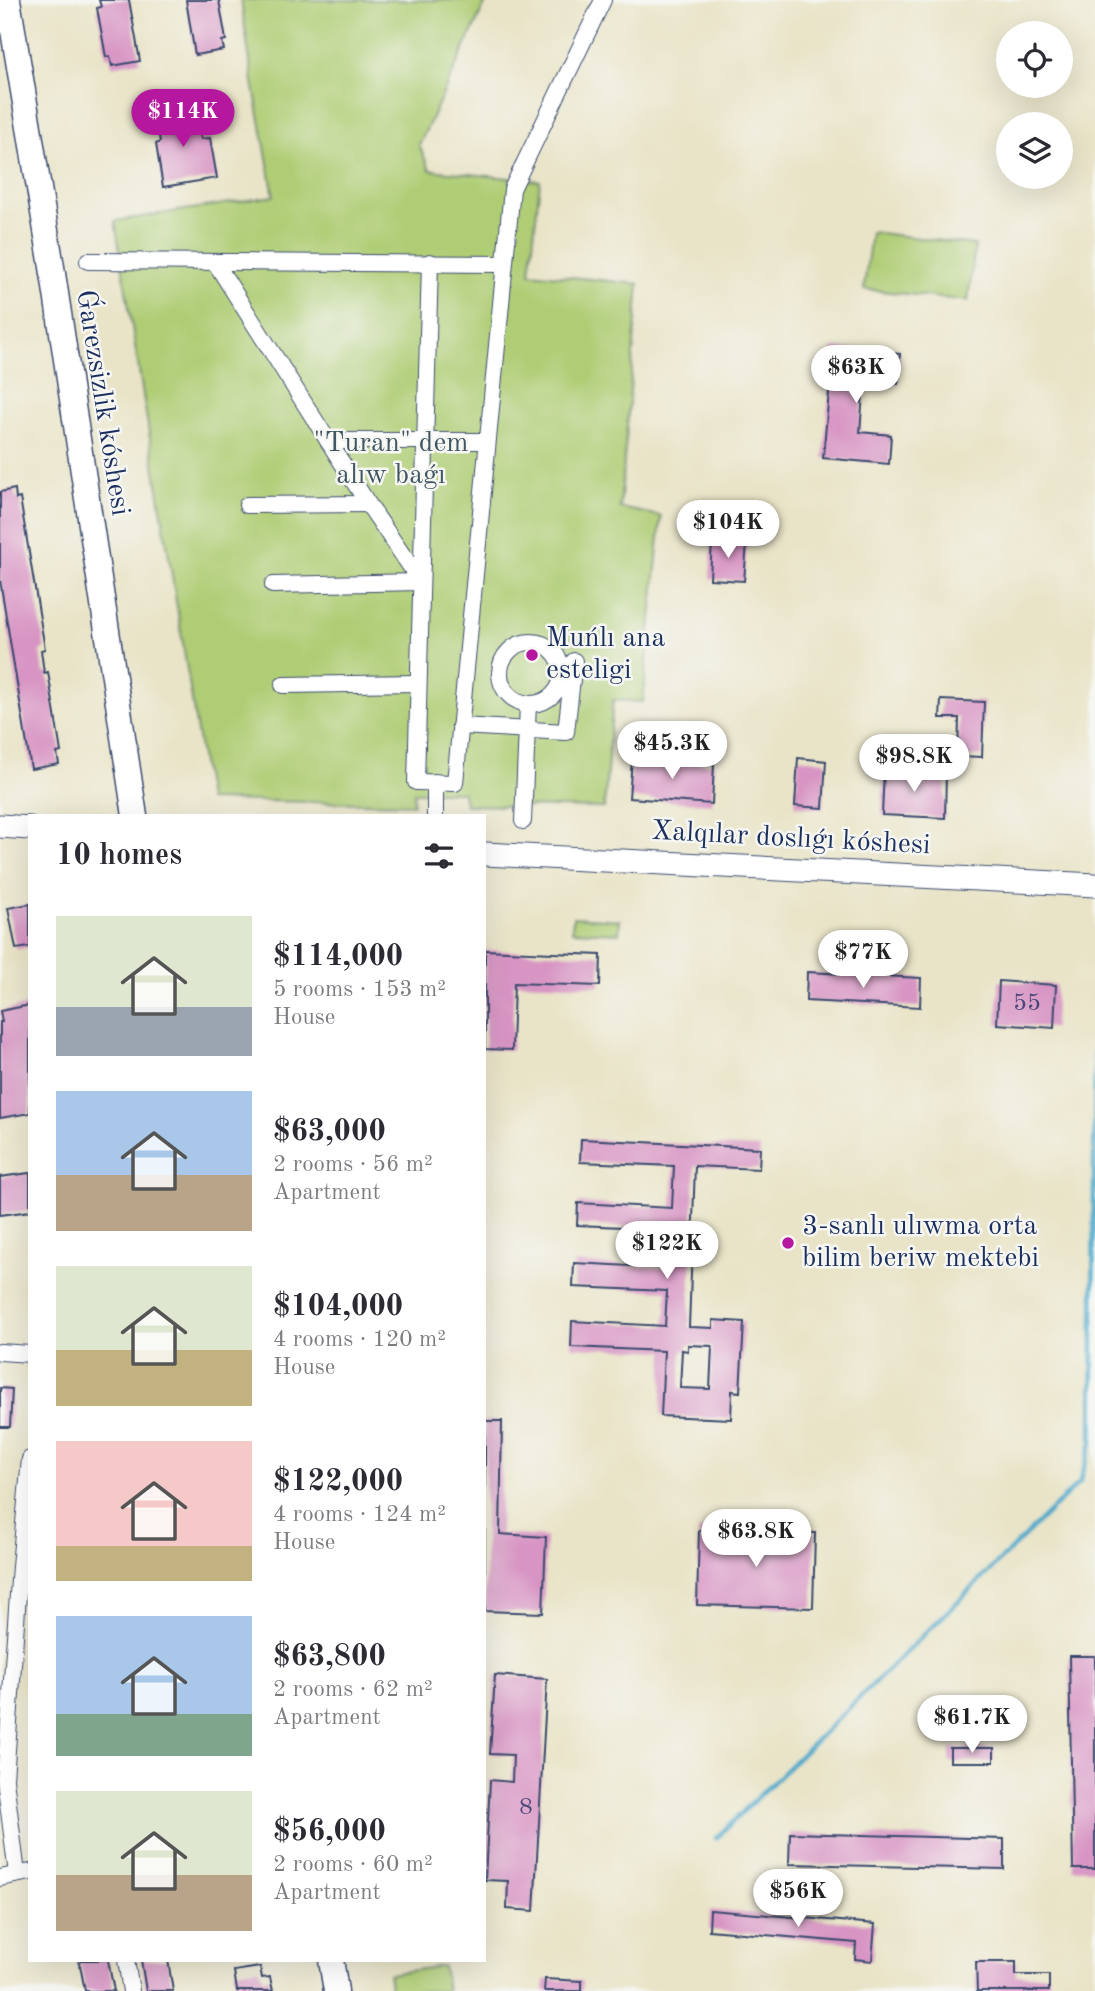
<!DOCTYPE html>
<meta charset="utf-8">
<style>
:root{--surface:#fff;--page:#f7f7f7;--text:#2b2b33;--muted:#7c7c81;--accent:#b5179e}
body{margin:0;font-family:"Old Standard TT",serif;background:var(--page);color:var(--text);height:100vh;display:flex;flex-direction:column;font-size:26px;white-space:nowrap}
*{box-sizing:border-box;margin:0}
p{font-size:23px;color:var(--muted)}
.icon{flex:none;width:38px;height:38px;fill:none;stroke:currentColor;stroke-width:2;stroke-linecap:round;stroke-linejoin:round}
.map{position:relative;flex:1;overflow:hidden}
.panel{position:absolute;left:28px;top:814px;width:458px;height:1148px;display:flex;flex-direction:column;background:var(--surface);border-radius:0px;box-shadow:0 7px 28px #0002}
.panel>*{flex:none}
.controls{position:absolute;left:996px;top:21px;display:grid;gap:14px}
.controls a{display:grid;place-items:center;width:77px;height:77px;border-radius:50%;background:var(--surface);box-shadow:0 7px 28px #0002;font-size:35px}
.price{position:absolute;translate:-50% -60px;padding:0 16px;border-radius:24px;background:#fff;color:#222;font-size:23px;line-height:46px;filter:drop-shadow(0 2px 4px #0008)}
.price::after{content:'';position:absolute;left:50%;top:42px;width:21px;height:16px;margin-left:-10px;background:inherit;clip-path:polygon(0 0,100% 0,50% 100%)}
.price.current{background:var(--accent);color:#fff}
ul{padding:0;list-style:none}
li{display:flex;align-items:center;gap:21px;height:175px;padding:0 28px}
li span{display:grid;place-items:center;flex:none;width:196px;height:140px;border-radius:0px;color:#555}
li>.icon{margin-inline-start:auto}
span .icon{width:84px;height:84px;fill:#fffc;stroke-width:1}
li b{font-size:30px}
h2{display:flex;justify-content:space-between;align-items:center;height:84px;padding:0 28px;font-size:30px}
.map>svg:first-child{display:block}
</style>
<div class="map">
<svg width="1095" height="1991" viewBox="0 0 1095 1991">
<rect width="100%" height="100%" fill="#f6f6f2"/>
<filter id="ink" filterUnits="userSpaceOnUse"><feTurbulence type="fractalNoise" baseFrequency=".0143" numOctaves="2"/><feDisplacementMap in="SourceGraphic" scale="14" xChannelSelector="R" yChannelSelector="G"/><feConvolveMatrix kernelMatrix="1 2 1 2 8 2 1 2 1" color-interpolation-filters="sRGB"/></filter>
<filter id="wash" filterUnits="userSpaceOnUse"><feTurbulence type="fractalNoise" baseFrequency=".00686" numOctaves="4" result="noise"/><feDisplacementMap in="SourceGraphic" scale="28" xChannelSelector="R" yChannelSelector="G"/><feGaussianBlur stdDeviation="1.57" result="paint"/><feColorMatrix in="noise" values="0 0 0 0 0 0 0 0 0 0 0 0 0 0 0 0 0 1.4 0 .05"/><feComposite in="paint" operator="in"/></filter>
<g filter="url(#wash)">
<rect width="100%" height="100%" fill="#e9e4c7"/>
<g fill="#afcd74" stroke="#657e69" stroke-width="2">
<path d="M241,0H487L419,145L430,170L540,181L530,273L639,284L620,508L661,516L643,702L613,700L604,808L465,805L463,792H414L413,804L208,800L115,221L274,196L253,82Z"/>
<path d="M871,232L975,245L968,301L864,289Z"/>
<path d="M573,917L620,920L619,933L572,931Z"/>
<path d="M443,1966L447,1991H391L388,1974Z"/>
</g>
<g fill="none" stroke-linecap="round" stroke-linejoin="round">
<path stroke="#4da9cb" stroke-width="4.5" d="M716,1838L1080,1482L1092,1442L1095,1034"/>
</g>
<g id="blocks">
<g fill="#d895c4" fill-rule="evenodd">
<path d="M99,0H129L140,61L112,66L110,56L106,57L97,8L101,7Z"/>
<path d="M186,0H219L226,40L222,41L224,50L195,55Z"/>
<path d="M196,107L201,139L210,138L217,178L163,187L156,144L160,142L155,114Z"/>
<path d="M833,348L900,354L898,384L864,381L860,432L891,435L889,464L823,458Z"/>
<path d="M15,489L16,499L20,498L45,649L41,650L44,673L48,672L61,752L57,753L59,764L31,769L0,580V492Z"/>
<path d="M712,540L747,542L744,581L710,579Z"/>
<path d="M941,700L984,702L982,757L958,756L959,718H940Z"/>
<path d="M798,758L826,761L823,808L795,806Z"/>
<path d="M632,759L714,764L712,804L629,798Z"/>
<path d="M884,770L946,773L945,818L882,815Z"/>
<path d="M30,904V947L16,949L8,908Z"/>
<path d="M485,950L601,955L600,986L514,983L512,1050L485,1049Z"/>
<path d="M807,972L921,978L920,1007L806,1001Z"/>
<path d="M999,981L1056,985L1054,1028L997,1024Z"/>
<path d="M30,1005V1113L0,1118V1022H2L0,1011Z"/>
<path d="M581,1139L760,1148L759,1169L695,1166L689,1327L713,1328V1320L744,1322L740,1392L732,1391L731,1419L661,1416L664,1351L571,1347L572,1321L665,1326L667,1291L573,1287L574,1263L669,1268L670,1229L577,1225L578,1203L672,1208L674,1166L580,1162ZM688,1345L712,1346L710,1389L680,1388L682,1350L688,1351Z"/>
<path d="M30,1173V1211L0,1215V1177Z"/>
<path d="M0,1388L12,1389L10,1427H0Z"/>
<path d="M485,1421H502L500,1534L546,1537L543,1613L485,1611Z"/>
<path d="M699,1530L815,1533L813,1608L697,1605Z"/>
<path d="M1069,1656H1095V1869H1073Z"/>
<path d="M495,1675L547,1679L534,1911L507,1909L508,1881L485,1880L490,1780L512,1782L513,1755L490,1754Z"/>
<rect x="950" y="1748" width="44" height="14"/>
<path d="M790,1833L1004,1839V1869L789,1864Z"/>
<path d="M710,1910L875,1924L872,1961L855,1959L856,1943L709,1930Z"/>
<path d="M79,1960H108L114,1991H85Z"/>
<path d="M141,1960H168L173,1991H146Z"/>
<path d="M976,1962H1016V1975H1049V1991H977Z"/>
<path d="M260,1967L262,1978L270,1977L273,1991H237L234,1971Z"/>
<path d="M545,1979L582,1981V1991H544Z"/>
</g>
</g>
</g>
<g filter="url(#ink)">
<use href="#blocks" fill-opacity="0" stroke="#3a4a6e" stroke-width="2"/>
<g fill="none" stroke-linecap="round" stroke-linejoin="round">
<g stroke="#3a4a6e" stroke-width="18">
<g id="street">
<path d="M88,261L504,264"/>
<path d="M215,262L368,504L421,582"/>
<path d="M430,262L416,782L455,783L512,189L603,0"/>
<path d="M328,441H487"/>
<path d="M247,505L368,504"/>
<path d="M273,585L421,582"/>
<circle cx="531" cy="673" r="31"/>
<path d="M283,685L418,683"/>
<path d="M460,726L566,732L574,661"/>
<path d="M435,782V816"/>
<path d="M523,821L528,704"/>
<path d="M0,1352L30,1354"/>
<path d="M17,1874L5,1779L20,1566L30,1459"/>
<path d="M0,1878L30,1872"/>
<path d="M126,1960L131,1991"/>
</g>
</g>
<g stroke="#3a4a6e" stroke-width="25">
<g id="secondary">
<path d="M0,826L30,828"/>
<path d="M485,854L1095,885"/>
</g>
</g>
<g stroke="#3a4a6e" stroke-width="27">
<g id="primary">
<path d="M8,0L52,267L135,816"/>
<path d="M331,1960L336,1991"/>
</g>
</g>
<use href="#street" stroke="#fff" stroke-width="16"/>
<use href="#secondary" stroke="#fff" stroke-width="23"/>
<use href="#primary" stroke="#fff" stroke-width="24"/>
</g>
</g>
<g fill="#b5179e" stroke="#f6f6f2" stroke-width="2.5">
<circle cx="532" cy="655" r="7"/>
<circle cx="788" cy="1243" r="7"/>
</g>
<g text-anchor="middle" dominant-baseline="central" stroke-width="5" stroke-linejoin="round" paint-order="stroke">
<g font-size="24" fill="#4a4878">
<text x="1027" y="1004">55</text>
<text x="526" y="1808">8</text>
</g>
<g font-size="28" fill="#1b2f5e" stroke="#f6f6f2">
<text transform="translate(102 403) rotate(81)">Ǵarezsizlik kóshesi</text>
<text transform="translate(791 839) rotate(3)">Xalqılar doslıǵı kóshesi</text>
</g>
<g font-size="28" fill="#405664" stroke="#f6f6f2">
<text x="391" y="444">"Turan" dem<tspan x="391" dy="32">alıw baǵı</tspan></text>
</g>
<g font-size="28" fill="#1b2f5e" stroke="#f6f6f2" text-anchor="start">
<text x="546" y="639">Muńlı ana<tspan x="546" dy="32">esteligi</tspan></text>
<text x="802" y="1227">3-sanlı ulıwma orta<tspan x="802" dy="32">bilim beriw mektebi</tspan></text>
</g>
</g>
</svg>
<div class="controls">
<a><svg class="icon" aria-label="locate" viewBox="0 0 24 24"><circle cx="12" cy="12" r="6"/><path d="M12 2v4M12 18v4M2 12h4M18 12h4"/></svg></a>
<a><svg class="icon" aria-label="layers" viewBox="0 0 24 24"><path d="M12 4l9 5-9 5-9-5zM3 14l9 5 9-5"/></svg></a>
</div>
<b class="price current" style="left:183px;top:149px">$114K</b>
<b class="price" style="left:856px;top:405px">$63K</b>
<b class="price" style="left:728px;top:560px">$104K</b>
<b class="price" style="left:672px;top:781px">$45.3K</b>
<b class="price" style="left:914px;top:794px">$98.8K</b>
<b class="price" style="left:863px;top:990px">$77K</b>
<b class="price" style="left:667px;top:1281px">$122K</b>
<b class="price" style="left:756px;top:1569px">$63.8K</b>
<b class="price" style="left:972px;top:1755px">$61.7K</b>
<b class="price" style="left:798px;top:1929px">$56K</b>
<section class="panel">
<h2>10 homes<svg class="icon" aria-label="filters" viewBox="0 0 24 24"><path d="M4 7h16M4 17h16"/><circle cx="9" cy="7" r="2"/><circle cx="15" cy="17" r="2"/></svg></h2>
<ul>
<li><span style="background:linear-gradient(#dfe7d0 65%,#9aa5b1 0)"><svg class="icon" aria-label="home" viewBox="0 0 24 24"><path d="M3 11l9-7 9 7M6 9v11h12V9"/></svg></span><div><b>$114,000</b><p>5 rooms · 153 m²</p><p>House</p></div></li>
<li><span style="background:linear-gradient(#a9c7e8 60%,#b9a48a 0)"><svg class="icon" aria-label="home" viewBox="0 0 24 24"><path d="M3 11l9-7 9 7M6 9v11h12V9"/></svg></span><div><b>$63,000</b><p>2 rooms · 56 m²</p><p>Apartment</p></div></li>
<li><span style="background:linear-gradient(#dfe7d0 60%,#c2b280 0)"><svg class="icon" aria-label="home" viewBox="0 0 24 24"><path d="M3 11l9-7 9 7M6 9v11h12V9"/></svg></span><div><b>$104,000</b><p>4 rooms · 120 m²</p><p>House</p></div></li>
<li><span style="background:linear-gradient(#f6c9c9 75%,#c2b280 0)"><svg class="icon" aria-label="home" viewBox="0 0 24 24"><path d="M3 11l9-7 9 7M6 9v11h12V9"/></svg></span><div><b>$122,000</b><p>4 rooms · 124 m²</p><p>House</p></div></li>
<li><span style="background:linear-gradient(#a9c7e8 70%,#7fa58c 0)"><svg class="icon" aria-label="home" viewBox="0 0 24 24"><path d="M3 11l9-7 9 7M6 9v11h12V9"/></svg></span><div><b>$63,800</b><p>2 rooms · 62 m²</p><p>Apartment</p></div></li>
<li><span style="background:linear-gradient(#dfe7d0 60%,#b9a48a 0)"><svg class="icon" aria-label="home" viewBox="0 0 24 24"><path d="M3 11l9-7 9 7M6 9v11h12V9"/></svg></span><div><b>$56,000</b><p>2 rooms · 60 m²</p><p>Apartment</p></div></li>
</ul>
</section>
</div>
